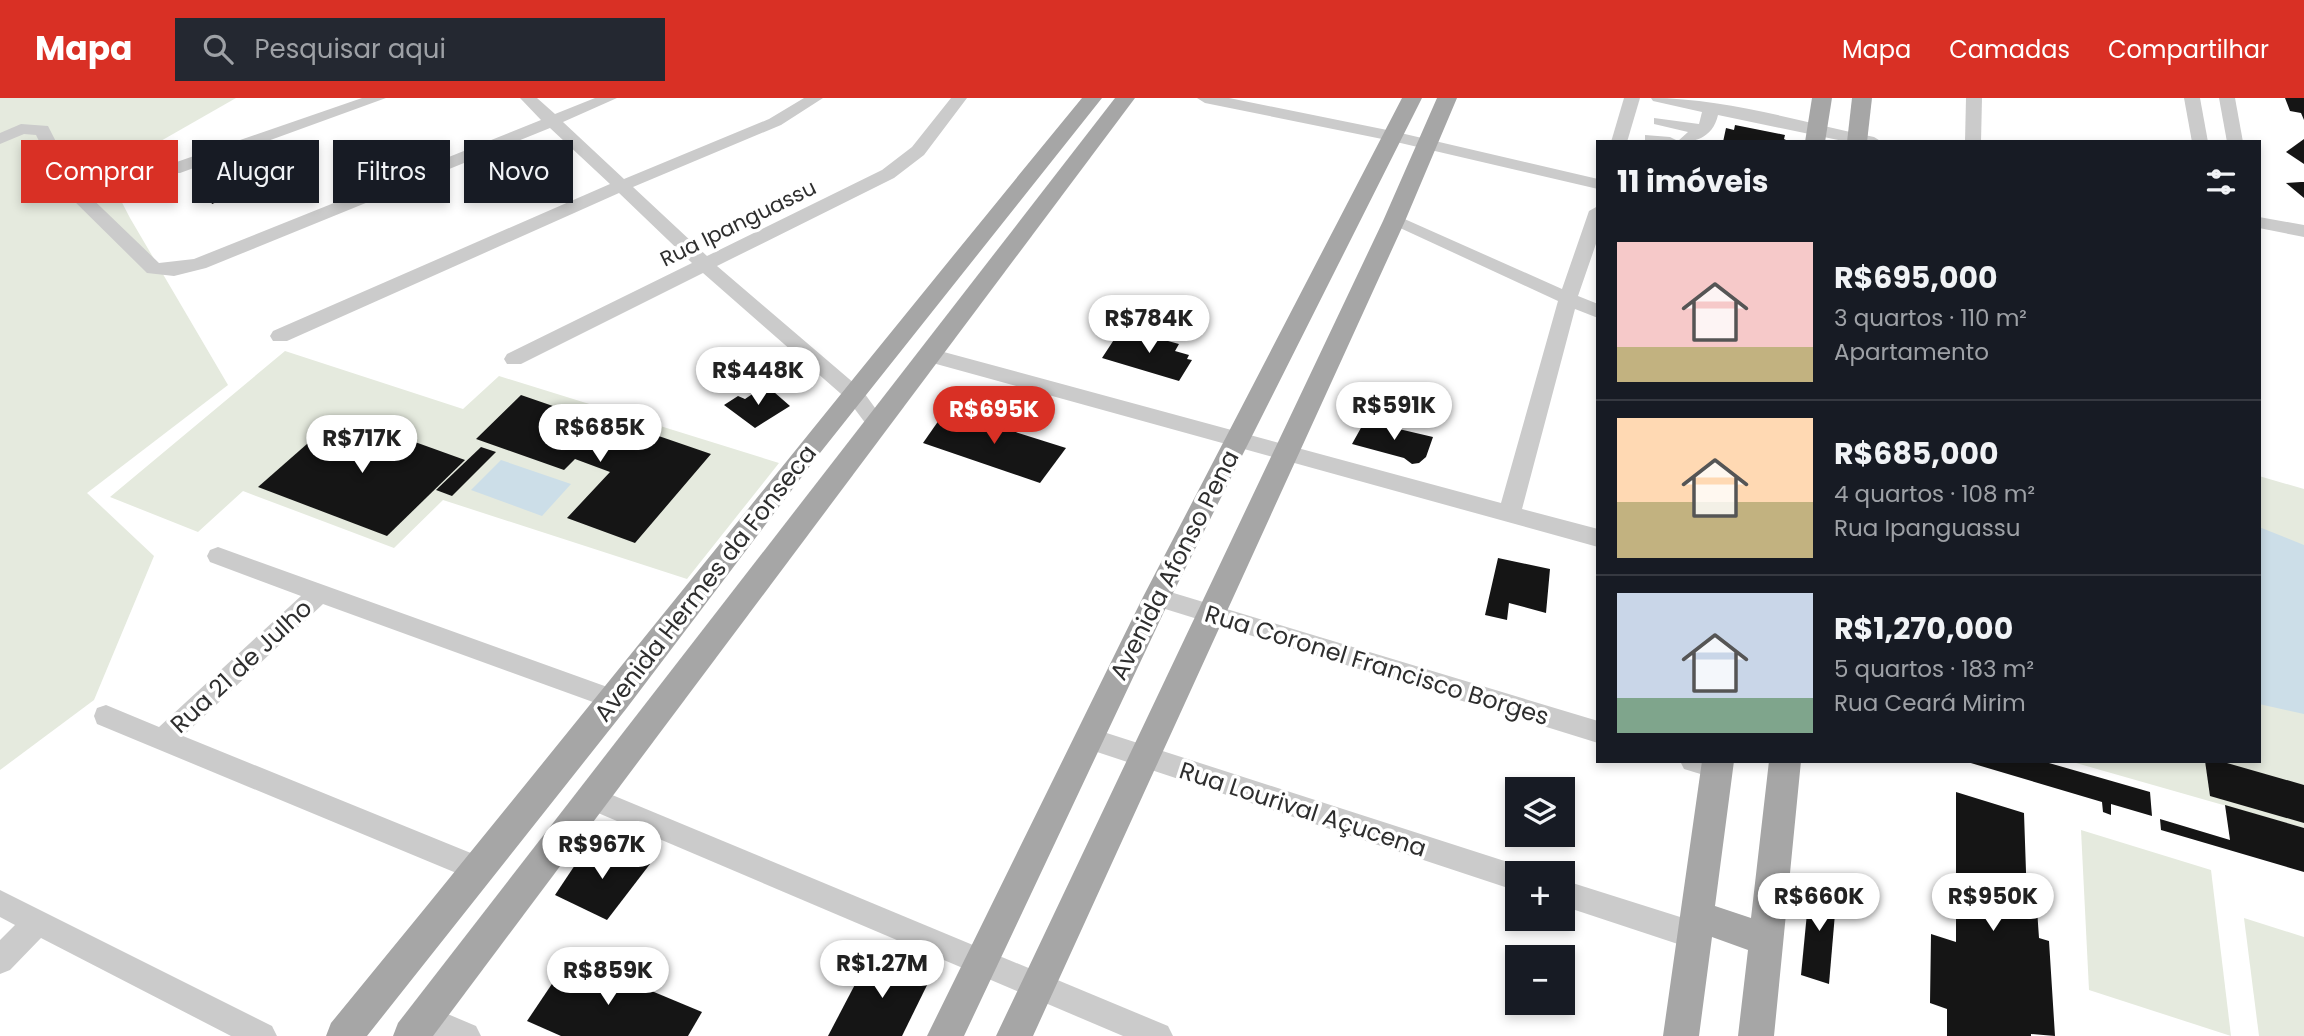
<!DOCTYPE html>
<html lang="pt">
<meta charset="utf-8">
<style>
:root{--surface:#171b24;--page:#242831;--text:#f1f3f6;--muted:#9ea1a6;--line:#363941;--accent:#d93025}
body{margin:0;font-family:Poppins,sans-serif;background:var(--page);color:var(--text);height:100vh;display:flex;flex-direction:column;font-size:26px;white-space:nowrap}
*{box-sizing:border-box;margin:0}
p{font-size:23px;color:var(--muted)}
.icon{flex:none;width:38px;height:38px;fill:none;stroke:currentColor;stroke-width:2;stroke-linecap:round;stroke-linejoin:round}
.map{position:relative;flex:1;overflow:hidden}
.details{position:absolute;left:1596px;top:42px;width:665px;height:623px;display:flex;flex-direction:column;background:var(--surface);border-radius:0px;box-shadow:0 4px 10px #0003}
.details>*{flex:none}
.banner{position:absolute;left:21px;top:42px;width:665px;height:63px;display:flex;gap:14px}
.buttons{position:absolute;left:1505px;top:679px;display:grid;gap:14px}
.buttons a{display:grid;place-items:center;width:70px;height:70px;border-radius:0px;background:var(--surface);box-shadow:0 4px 10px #0003;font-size:35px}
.price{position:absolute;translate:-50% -60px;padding:0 16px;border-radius:24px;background:#fff;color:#222;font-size:23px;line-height:46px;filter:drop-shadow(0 2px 4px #0008)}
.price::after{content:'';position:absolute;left:50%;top:42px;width:21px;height:16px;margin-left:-10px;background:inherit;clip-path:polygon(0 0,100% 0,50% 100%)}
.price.selected{background:var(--accent);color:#fff}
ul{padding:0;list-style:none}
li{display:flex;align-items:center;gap:21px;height:175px;padding:0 21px}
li+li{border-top:2px solid var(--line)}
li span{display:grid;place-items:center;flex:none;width:196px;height:140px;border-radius:0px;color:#555}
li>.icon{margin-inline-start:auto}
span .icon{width:84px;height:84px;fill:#fffc;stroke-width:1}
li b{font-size:30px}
h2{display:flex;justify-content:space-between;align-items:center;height:84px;padding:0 21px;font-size:30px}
.tag{padding:0 24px;border-radius:0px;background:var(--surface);box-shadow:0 4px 10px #0003;font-size:24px;line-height:63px}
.tag.selected{background:var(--accent);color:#fff}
header{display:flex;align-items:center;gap:42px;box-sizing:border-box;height:98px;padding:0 35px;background:var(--accent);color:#fff}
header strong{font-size:33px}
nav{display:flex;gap:38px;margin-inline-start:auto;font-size:24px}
.search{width:490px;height:63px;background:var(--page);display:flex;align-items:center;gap:18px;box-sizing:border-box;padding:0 24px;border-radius:0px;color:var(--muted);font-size:26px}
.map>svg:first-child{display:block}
</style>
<header>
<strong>Mapa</strong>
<div class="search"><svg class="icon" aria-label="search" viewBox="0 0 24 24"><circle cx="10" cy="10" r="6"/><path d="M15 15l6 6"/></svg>Pesquisar aqui</div>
<nav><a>Mapa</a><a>Camadas</a><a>Compartilhar</a></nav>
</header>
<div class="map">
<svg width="2304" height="938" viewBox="0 0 2304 938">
<rect width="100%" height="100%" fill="#fff"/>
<g fill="#e5eade">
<path d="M0,0H236L110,72L116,93L130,120L228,287L87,395L154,458L94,602L0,672Z"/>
<path d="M285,253L463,311L499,278L779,365L687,481L443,402L394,450L243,393L198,434L110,399Z"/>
<path d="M2259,378L2304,391V730L2069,663H2259Z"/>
<path d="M2081,732L2211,772L2231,938L2089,892Z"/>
<path d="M2244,820L2304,839V938H2259Z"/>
</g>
<g fill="#ccdee8">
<path d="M501,362L571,386L542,418L471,392Z"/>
<path d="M2259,429L2304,447V616L2259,606Z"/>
</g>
<g fill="#151515">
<path d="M2285,0H2304V22L2301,15L2290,13Z"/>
<path d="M1735,27L1785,37L1784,41L1790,44H1723L1726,30L1734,32Z"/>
<path d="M2304,41V66L2286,54Z"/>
<path d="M278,46L301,78L232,104L229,99L212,106L199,75Z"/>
<path d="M2301,84H2304V100L2286,85Z"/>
<path d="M1119,234L1136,239L1139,235L1179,246L1175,253L1189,257L1187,261L1192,262L1179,283L1102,260Z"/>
<path d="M766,287L790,308L755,330L724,307L738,298L745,301Z"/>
<path d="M521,297L608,327L598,337L633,349L647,334L711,356L635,445L567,420L610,374L575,361L564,372L476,341Z"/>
<path d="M946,312L1066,350L1040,385L923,345Z"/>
<path d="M340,317L465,362L387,438L258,389Z"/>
<path d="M1369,324L1433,339L1426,359L1419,365L1412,366L1404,360L1352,346L1362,328L1367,329Z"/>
<path d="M481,349L496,354L452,398L436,392Z"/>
<path d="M1498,460L1550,471L1546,515L1509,505L1507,522L1485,517Z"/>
<path d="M1964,663H2042L2150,694L2152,718L2111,706V717L2103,714L2102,704Z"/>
<path d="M2205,663H2220L2304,687V725L2210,698Z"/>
<path d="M1956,694L2024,715L2027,803L2037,811L2039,840L2049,843L2055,938L2031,936V938H1947V911L1930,905L1931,836L1956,844Z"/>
<path d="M2225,707L2304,730V774L2161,732L2160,721L2230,742Z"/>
<path d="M606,749L650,766L607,822L555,797L583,755Z"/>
<path d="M1810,784L1837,792L1829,886L1801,877Z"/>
<path d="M872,854L932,877L902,938H828Z"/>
<path d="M570,859L702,914L688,938H561L527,923Z"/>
</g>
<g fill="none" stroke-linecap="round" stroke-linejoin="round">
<g fill="#cbcbcb" fill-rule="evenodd">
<path d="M362,0H386L180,75H168L165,71L168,67Z"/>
<path d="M520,0H537L555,16L595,0H617L563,24L624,81L769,21L804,0H823L781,27L633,89L707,158L882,72L912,49L951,0H967L924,57L894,80L717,168L862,292L886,325L883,330H869L848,302L703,175L521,266H507L504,261L507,256L692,165L619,95L287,243H273L270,238L273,233L610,86L550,30L206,170L174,178L147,175L64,93L36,37L24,36L0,46V35L21,26L48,28L78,87L159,165L194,161L541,22Z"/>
<path d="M1197,0H1229L1392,33L1598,81V91L1392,43L1205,5Z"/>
<path d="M1624,0H1640L1627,44H1611Z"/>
<path d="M1651,0C1725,0 1801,24 1874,39L1882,44H1848L1718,17C1710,52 1673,44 1645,44V37L1670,39L1678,43L1688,34L1654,26V20L1699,26L1702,14L1653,3Z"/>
<path d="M1966,0H1982L1981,44H1965Z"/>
<path d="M2184,0H2200L2208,44H2192Z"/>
<path d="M2219,0H2235L2243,44H2227Z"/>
<path d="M1598,108V140L1578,198L1598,206V220L1575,211L1522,411L1598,431V449L929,264L919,257L929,250L1501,405L1558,203L1385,123L1394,117L1400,119L1562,191L1589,113Z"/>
<path d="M2259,119L2304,127V139L2259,130Z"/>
<path d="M218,449L624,595L627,602L624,609L615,612L323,506L183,638L488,762L491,771L488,780L478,784L97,626L94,618L97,610L106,607L159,629L301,498L210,464L207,458L210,452Z"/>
<path d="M1157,490L1598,623V645L1149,506L1145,499L1149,492Z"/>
<path d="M1088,629L1517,767L1528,775H1517V793L1088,651L1079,648L1075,640L1079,632Z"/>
<path d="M1680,663H1727L1730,670L1726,678L1717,681L1684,671Z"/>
<path d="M593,689L1168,928L1173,938H1123L584,709L580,701L584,693Z"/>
<path d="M1563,782L1696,824L1706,828L1710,838L1706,848L1696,852L1563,808Z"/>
<path d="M0,792L272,928L277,938H231L41,840L10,872L0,876V842L15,827L0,819Z"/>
<path d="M424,906L476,928L481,938H430L414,931L409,921L414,911Z"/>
</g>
<g fill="#a6a6a6" fill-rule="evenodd">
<path d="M1082,0H1102L816,360L626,611L367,938H326L331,925C583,618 830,307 1082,0Z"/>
<path d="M1115,0H1135L433,938H393L398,925Z"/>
<path d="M1402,0H1422L1171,499L964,938H927L1143,499Z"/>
<path d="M1437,0H1457L1405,123L1033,938H996L1383,123Z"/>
<path d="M1812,0H1832L1825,44H1805Z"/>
<path d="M1852,0H1872L1867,44H1847Z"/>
<path d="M1702,663H1734L1715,808L1751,820L1769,663H1801L1774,938H1738L1748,852L1712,839L1699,938H1663Z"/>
</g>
</g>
<g text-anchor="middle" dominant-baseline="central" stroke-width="7" stroke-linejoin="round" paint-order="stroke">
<g font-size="21" fill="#2e2e2e" stroke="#fff">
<text transform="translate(738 125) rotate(-26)">Rua Ipanguassu</text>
</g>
<g font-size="24" fill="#2e2e2e" stroke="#fff">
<text transform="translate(1174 467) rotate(-63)">Avenida Afonso Pena</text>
<text transform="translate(705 485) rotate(-52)">Avenida Hermes da Fonseca</text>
<text transform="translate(1377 567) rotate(17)">Rua Coronel Francisco Borges</text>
<text transform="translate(241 568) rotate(-43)">Rua 21 de Julho</text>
<text transform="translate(1303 711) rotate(18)">Rua Lourival Açucena</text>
</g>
</g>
</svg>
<div class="buttons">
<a><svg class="icon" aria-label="layers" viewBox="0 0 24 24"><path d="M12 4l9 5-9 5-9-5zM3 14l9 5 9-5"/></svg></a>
<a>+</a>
<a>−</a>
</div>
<b class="price" style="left:1149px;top:257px">R$784K</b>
<b class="price" style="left:758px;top:309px">R$448K</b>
<b class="price" style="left:1394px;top:344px">R$591K</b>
<b class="price selected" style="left:994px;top:348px">R$695K</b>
<b class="price" style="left:600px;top:366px">R$685K</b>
<b class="price" style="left:362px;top:377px">R$717K</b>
<b class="price" style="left:602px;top:783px">R$967K</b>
<b class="price" style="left:1819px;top:835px">R$660K</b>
<b class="price" style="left:1993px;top:835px">R$950K</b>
<b class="price" style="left:882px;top:902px">R$1.27M</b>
<b class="price" style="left:608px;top:909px">R$859K</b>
<div class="banner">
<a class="tag selected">Comprar</a>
<a class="tag">Alugar</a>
<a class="tag">Filtros</a>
<a class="tag">Novo</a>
</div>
<section class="details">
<h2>11 imóveis<svg class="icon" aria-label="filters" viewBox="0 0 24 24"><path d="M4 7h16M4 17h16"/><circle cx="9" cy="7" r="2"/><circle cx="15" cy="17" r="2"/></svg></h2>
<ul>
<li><span style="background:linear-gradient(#f6c9c9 75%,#c2b280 0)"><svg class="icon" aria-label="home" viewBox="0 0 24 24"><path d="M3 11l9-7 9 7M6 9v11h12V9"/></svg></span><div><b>R$695,000</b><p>3 quartos · 110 m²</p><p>Apartamento</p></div></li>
<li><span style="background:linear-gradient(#ffd9b3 60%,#c2b280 0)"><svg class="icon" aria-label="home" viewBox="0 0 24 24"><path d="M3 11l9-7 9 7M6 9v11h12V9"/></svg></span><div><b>R$685,000</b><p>4 quartos · 108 m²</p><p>Rua Ipanguassu</p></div></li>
<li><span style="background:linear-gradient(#c9d6e8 75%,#7fa58c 0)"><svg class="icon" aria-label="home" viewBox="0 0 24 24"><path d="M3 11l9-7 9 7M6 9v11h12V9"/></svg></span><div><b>R$1,270,000</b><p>5 quartos · 183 m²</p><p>Rua Ceará Mirim</p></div></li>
</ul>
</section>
</div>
